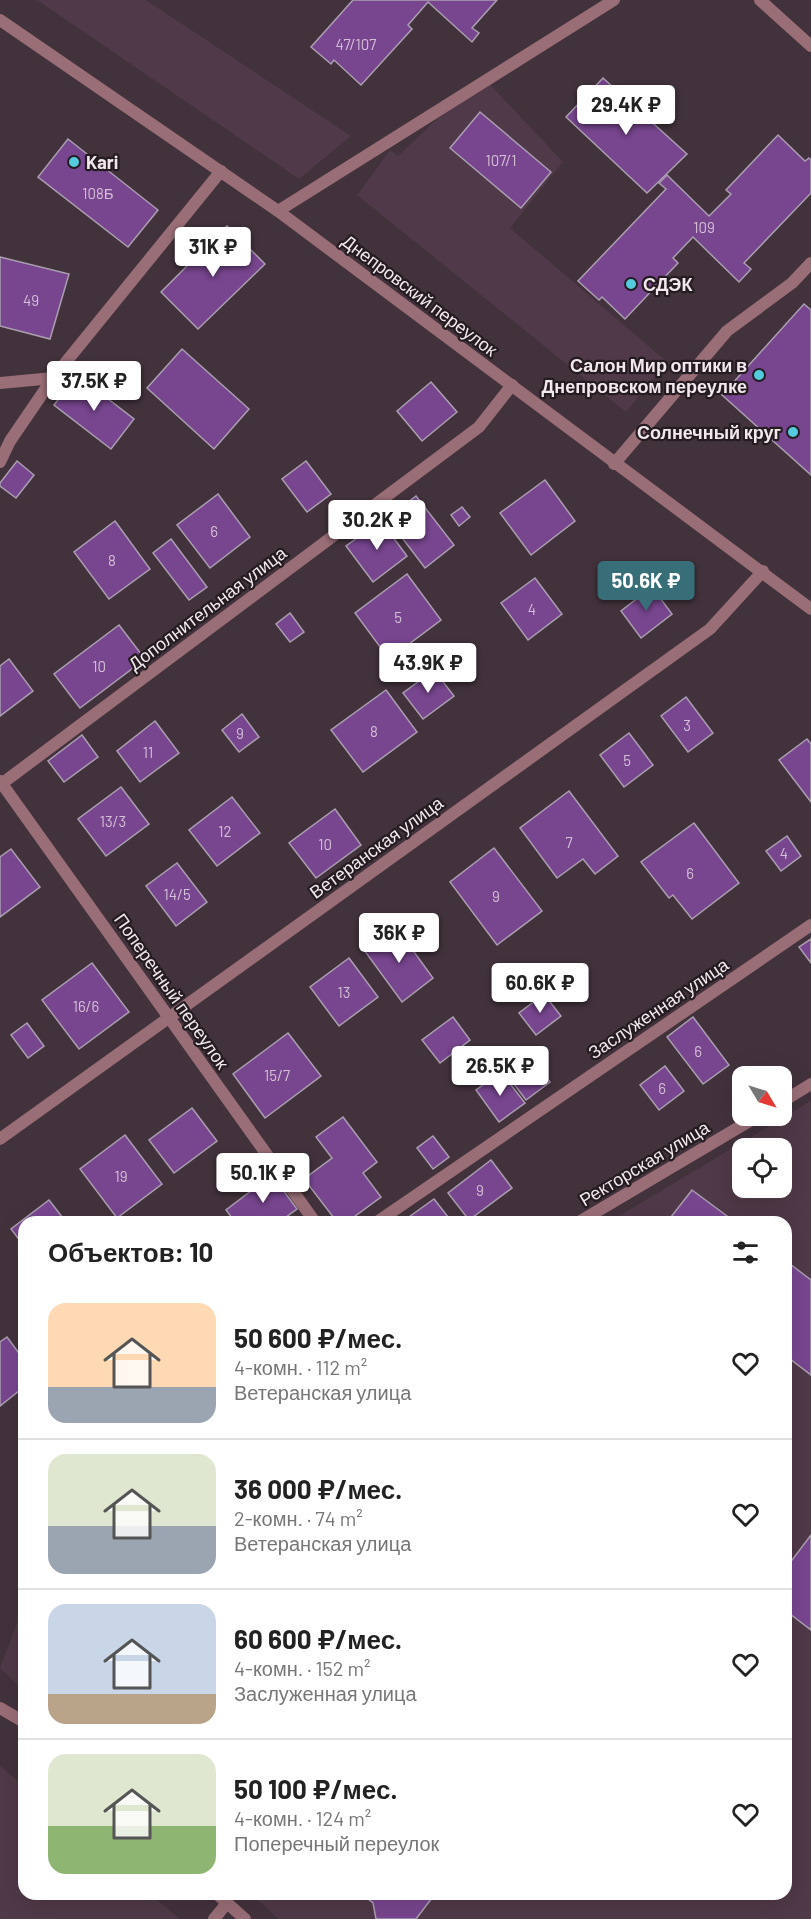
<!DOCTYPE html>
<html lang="ru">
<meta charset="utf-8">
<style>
:root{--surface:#fff;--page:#f6f6f6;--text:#222;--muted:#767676;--line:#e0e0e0;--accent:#386e77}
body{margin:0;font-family:Barlow,sans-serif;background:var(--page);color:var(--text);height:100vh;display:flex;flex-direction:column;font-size:22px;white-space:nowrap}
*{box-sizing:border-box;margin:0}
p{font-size:20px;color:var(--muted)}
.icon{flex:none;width:33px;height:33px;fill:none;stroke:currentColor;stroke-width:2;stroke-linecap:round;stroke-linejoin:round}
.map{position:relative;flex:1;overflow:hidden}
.panel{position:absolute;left:18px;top:1216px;width:774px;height:684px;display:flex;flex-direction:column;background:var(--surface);border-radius:18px;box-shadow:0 6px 24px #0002}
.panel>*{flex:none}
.needle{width:39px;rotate:128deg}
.controls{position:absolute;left:732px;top:1066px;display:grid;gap:12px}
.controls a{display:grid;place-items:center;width:60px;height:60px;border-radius:12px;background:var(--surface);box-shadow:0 6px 24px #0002;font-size:30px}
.price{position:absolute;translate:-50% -51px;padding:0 14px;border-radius:6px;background:#fff;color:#222;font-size:20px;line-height:39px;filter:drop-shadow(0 2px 3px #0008)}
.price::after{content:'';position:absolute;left:50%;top:36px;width:18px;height:14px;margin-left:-9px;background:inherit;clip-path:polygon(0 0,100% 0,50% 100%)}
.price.on{background:var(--accent);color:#fff}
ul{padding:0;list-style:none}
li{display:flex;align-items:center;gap:18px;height:150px;padding:0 30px}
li+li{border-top:2px solid var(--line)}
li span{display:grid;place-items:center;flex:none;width:168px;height:120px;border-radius:18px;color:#555}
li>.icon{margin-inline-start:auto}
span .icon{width:72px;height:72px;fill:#fffc;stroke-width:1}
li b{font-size:26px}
h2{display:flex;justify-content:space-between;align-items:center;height:72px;padding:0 30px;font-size:26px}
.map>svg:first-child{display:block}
</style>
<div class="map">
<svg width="811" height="1919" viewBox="0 0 811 1919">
<rect width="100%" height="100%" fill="#42323c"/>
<g fill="#503948" fill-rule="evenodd">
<path d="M37,0H146L351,136L299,179Z"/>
<path d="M482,76L563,162L510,228L667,362L626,412L357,195L390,150L398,156Z"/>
<path d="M811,1101V1919H279L252,1895L786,1894V1222H609ZM742,1149H782V1188H742Z"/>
<path d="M24,1605V1691L0,1668Z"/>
<path d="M0,1766L24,1786V1894L151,1895L180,1919H0Z"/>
</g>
<g fill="#78468f" stroke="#aa9eb0" stroke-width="1.5">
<path d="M353,0H497L472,28L479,33L472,42L428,2L408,25L412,29L361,85L334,60L331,64L311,47Z"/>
<path d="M603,78L687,154L647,193L566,117Z"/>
<path d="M480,112L551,172L521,208L450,148Z"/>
<path d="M778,135L805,161L809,158L811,160V193L744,263L751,269L739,282L693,237L673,258L678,263L625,319L602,297L599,300L578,281L666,189L659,183L667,175L709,216L731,194L726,190Z"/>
<path d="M68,139L158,210L128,247L38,177Z"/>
<path d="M227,226L265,264L198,329L161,292Z"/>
<path d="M0,257L69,274L50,339L0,326Z"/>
<path d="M804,304L811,310V475L722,395Z"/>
<path d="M182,349L249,409L214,449L147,388Z"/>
<path d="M77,375L134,419L111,449L54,405Z"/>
<path d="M431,382L457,412L422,441L397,411Z"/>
<path d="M17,461L34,475L16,498L0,486V483Z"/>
<path d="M306,461L331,494L307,512L282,479Z"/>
<path d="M545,480L575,521L531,555L500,513Z"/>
<path d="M218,494L250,537L210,568L177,525Z"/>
<path d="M416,496L454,545L425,568L387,518Z"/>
<path d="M462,507L470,517L459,526L451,515Z"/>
<path d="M115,521L150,569L109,599L74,552Z"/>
<path d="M381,521L407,556L373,582L346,546Z"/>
<path d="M171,539L207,587L189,600L153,553Z"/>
<path d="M407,574L441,620L389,659L355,613Z"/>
<path d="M535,578L562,614L528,640L501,603Z"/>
<path d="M652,587L672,614L641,638L621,611Z"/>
<path d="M290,613L304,632L290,642L276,624Z"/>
<path d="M119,625L145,659L80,708L54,674Z"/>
<path d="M9,659L33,691L0,716V666Z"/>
<path d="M434,670L454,696L423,719L403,693Z"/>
<path d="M386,690L417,732L363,772L331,730Z"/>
<path d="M686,697L713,733L688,752L661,716Z"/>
<path d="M242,714L259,737L239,752L222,730Z"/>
<path d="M155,721L179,753L140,782L117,751Z"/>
<path d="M629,733L653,765L624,787L600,755Z"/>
<path d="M82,735L98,757L64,782L48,761Z"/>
<path d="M807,739L811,744V802L779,760Z"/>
<path d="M121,787L149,824L106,856L78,819Z"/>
<path d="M569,791L618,856L595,874L583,859L557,878L520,828Z"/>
<path d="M232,797L260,833L217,866L189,830Z"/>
<path d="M335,809L361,845L316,878L289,843Z"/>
<path d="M694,823L739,883L692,919L673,895L669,898L641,862Z"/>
<path d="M787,836L801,856L781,871L766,851Z"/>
<path d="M494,848L542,911L497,945L450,882Z"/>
<path d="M11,849L40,887L0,917V857Z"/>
<path d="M177,863L207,902L176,926L146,886Z"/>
<path d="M396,927L433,978L402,1002L364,950Z"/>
<path d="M811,939V963L799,947Z"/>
<path d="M349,958L378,997L339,1026L310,987Z"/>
<path d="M92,963L129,1012L79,1049L42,1000Z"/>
<path d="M544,994L561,1016L536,1035L519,1013Z"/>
<path d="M453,1017L470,1040L440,1063L422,1040Z"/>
<path d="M693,1017L729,1065L703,1084L667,1037Z"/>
<path d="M27,1023L44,1046L28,1058L11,1035Z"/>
<path d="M288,1033L321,1076L265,1118L233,1074Z"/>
<path d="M526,1050L550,1082L526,1100L502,1068Z"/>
<path d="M665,1066L684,1091L659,1110L640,1085Z"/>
<path d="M501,1072L525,1103L499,1122L476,1090Z"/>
<path d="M192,1108L217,1141L174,1173L149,1140Z"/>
<path d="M343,1117L377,1162L363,1173L381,1197L347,1222H337L304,1179L332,1158L316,1137Z"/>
<path d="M125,1135L162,1184L117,1218L80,1169Z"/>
<path d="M433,1136L449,1157L433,1169L417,1148Z"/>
<path d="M491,1160L512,1188L469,1220L448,1193Z"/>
<path d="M272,1175L297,1209L279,1222H235L226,1210Z"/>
<path d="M692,1190L735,1222H667Z"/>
<path d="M434,1199L452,1222H402Z"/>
<path d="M49,1200L66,1222H24V1246L11,1229Z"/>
<path d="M786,1261L811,1280V1375L786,1356Z"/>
<path d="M7,1337L24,1360V1387L0,1406V1342Z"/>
<path d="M811,1535V1630L786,1611V1568Z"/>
<path d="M362,1894H435L416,1919H376L373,1903Z"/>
</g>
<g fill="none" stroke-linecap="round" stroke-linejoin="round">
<g stroke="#9a6e77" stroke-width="12">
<path d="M760,0L811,46"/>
<path d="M278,211L614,0"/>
<path d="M0,383L53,378"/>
<path d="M614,464L727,331L792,283L811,263"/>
<path d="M214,1919L227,1903"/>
</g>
<g stroke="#9a6e77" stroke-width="12">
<path d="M0,462L10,441L53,378L221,171"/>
<path d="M0,781L315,1222"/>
<path d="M0,785L479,427L512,385"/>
<path d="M782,1102L811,1084"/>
<path d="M0,1139L710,629L763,571"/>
<path d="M377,1222L811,925"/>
<path d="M579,1222L758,1116"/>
<path d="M0,1708L24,1722"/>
<path d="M217,1894L245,1919"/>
</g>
<path stroke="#9a6e77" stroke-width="12" d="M0,20L278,211L811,609"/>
</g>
<g fill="#54cade" stroke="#241c21" stroke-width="2">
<circle cx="74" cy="162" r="6"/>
<circle cx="631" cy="284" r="6"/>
<circle cx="759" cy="375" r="6"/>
<circle cx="793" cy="432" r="6"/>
</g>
<g text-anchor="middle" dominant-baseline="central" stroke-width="4.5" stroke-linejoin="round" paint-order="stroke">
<g font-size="15" fill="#d4c0d6">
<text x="356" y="44">47/107</text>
<text x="501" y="160">107/1</text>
<text x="98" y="193">108Б</text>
<text x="704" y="227">109</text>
<text x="31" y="300">49</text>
<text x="214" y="531">6</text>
<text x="112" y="560">8</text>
<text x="532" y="609">4</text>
<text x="398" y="617">5</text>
<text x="99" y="666">10</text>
<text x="687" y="725">3</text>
<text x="374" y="731">8</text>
<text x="240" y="733">9</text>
<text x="148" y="752">11</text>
<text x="627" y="760">5</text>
<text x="113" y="821">13/3</text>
<text x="225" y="831">12</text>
<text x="569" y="842">7</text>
<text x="325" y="844">10</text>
<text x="784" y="853">4</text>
<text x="690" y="873">6</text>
<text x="177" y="894">14/5</text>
<text x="496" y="896">9</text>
<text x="344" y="992">13</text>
<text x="86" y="1006">16/6</text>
<text x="698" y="1051">6</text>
<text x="277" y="1075">15/7</text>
<text x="662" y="1088">6</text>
<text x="121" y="1176">19</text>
<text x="480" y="1190">9</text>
</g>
<g font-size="18" font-weight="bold" fill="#f2e8ee" stroke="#241c21" text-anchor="start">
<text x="86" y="162">Kari</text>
<text x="643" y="284">СДЭК</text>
<text x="747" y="365" text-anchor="end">Салон Мир оптики в<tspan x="747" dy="21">Днепровском переулке</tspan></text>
<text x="781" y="432" text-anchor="end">Солнечный круг</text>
</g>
<g font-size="18" fill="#f2e8ee" stroke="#241c21">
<text transform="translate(420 295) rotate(37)">Днепровский переулок</text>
<text transform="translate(207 608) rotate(-37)">Дополнительная улица</text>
<text transform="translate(376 847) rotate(-36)">Ветеранская улица</text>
<text transform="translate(172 991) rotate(55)">Поперечный переулок</text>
<text transform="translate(658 1008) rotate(-34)">Заслуженная улица</text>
<text transform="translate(644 1163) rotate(-31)">Ректорская улица</text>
</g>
</g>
</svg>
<div class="controls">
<a><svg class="needle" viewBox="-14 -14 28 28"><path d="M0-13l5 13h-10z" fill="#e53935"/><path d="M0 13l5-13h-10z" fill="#767676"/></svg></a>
<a><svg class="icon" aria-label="locate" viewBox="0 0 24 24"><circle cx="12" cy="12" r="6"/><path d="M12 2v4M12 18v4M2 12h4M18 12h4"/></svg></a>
</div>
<b class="price" style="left:626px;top:136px">29.4K ₽</b>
<b class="price" style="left:213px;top:278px">31K ₽</b>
<b class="price" style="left:94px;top:412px">37.5K ₽</b>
<b class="price" style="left:377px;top:551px">30.2K ₽</b>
<b class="price on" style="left:646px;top:612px">50.6K ₽</b>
<b class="price" style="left:428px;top:694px">43.9K ₽</b>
<b class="price" style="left:399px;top:964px">36K ₽</b>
<b class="price" style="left:540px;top:1014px">60.6K ₽</b>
<b class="price" style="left:500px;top:1097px">26.5K ₽</b>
<b class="price" style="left:263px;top:1204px">50.1K ₽</b>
<section class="panel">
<h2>Объектов: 10<svg class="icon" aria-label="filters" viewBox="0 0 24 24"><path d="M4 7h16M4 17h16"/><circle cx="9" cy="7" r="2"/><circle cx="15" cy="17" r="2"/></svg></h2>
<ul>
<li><span style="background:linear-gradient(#ffd9b3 70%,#9aa5b1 0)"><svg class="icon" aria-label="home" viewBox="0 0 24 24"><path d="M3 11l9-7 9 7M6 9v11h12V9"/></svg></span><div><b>50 600 ₽/мес.</b><p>4-комн. · 112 m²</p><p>Ветеранская улица</p></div><svg class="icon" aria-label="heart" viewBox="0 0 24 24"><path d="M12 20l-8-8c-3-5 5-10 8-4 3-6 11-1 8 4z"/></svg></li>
<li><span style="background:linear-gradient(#dfe7d0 60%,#9aa5b1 0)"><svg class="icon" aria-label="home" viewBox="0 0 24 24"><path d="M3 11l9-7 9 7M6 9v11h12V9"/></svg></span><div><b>36 000 ₽/мес.</b><p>2-комн. · 74 m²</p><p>Ветеранская улица</p></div><svg class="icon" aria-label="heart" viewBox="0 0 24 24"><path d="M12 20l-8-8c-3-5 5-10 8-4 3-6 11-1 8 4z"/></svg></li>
<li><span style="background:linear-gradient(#c9d6e8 75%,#b9a48a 0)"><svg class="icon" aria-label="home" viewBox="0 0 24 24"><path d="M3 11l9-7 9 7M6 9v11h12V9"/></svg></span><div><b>60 600 ₽/мес.</b><p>4-комн. · 152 m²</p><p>Заслуженная улица</p></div><svg class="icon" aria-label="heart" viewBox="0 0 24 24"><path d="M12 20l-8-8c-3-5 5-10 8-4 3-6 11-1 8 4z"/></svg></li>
<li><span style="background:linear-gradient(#dfe7d0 60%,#8fb573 0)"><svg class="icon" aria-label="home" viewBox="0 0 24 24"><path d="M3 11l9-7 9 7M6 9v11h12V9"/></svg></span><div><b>50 100 ₽/мес.</b><p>4-комн. · 124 m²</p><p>Поперечный переулок</p></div><svg class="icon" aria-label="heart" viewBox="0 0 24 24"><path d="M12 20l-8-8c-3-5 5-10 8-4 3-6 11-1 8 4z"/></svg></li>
</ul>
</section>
</div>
